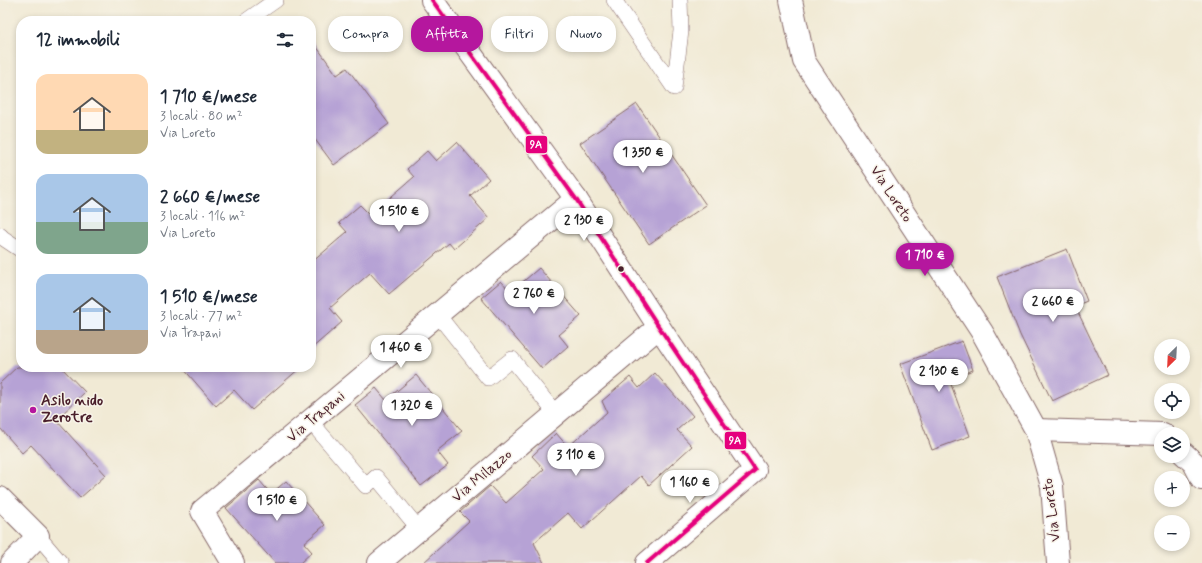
<!DOCTYPE html>
<html lang="it">
<meta charset="utf-8">
<style>
:root{--surface:#fff;--page:#f6f6f7;--text:#1f2937;--muted:#747a83;--accent:#b5179e}
body{margin:0;font-family:Mynerve,sans-serif;background:var(--page);color:var(--text);height:100vh;display:flex;flex-direction:column;font-size:15px;white-space:nowrap}
*{box-sizing:border-box;margin:0}
p{font-size:13px;color:var(--muted)}
.icon{flex:none;width:22px;height:22px;fill:none;stroke:currentColor;stroke-width:2;stroke-linecap:round;stroke-linejoin:round}
.map{position:relative;flex:1;overflow:hidden}
.sheet{position:absolute;left:16px;top:16px;width:300px;height:356px;display:flex;flex-direction:column;background:var(--surface);border-radius:16px;box-shadow:0 2px 6px #0003}
.sheet>*{flex:none}
.guide{position:absolute;left:328px;top:16px;width:380px;height:36px;display:flex;gap:8px}
.needle{width:26px;rotate:204deg}
.buttons{position:absolute;left:1154px;top:339px;display:grid;gap:8px}
.buttons a{display:grid;place-items:center;width:36px;height:36px;border-radius:50%;background:var(--surface);box-shadow:0 2px 6px #0003;font-size:20px}
.price{position:absolute;translate:-50% -34px;padding:0 9px;border-radius:14px;background:#fff;color:#222;font-size:13px;line-height:26px;filter:drop-shadow(0 1px 2px #0008)}
.price::after{content:'';position:absolute;left:50%;top:24px;width:12px;height:9px;margin-left:-6px;background:inherit;clip-path:polygon(0 0,100% 0,50% 100%)}
.price.selected{background:var(--accent);color:#fff}
ul{padding:0;list-style:none}
li{display:flex;align-items:center;gap:12px;height:100px;padding:0 20px}
li span{display:grid;place-items:center;flex:none;width:112px;height:80px;border-radius:12px;color:#555}
li>.icon{margin-inline-start:auto}
span .icon{width:48px;height:48px;fill:#fffc;stroke-width:1}
li b{font-size:17px}
h2{display:flex;justify-content:space-between;align-items:center;height:48px;padding:0 20px;font-size:17px}
.pill{padding:0 14px;border-radius:16px;background:var(--surface);box-shadow:0 2px 6px #0003;font-size:14px;line-height:36px}
.pill.selected{background:var(--accent);color:#fff}
.map>svg:first-child{display:block}
</style>
<div class="map">
<svg width="1202" height="563" viewBox="0 0 1202 563">
<rect width="100%" height="100%" fill="#f7f3e8"/>
<filter id="ink" filterUnits="userSpaceOnUse"><feTurbulence type="fractalNoise" baseFrequency=".025" numOctaves="2"/><feDisplacementMap in="SourceGraphic" scale="8" xChannelSelector="R" yChannelSelector="G"/><feConvolveMatrix kernelMatrix="1 2 1 2 8 2 1 2 1" color-interpolation-filters="sRGB"/></filter>
<filter id="wash" filterUnits="userSpaceOnUse"><feTurbulence type="fractalNoise" baseFrequency=".012" numOctaves="4" result="noise"/><feDisplacementMap in="SourceGraphic" scale="16" xChannelSelector="R" yChannelSelector="G"/><feGaussianBlur stdDeviation="0.9" result="paint"/><feColorMatrix in="noise" values="0 0 0 0 0 0 0 0 0 0 0 0 0 0 0 0 0 1.4 0 .05"/><feComposite in="paint" operator="in"/></filter>
<g filter="url(#wash)">
<rect width="100%" height="100%" fill="#f1ead5"/>
<g id="blocks">
<g fill="#b6a2d5">
<path d="M311,39L337,75L347,68L389,124L334,165L311,134Z"/>
<path d="M637,104L706,205L649,244L580,143Z"/>
<path d="M457,142L489,179L470,196L489,218L454,249L449,243L389,294L370,273L330,308L342,322L311,349V263L347,232L339,223L360,205L370,215L414,177L407,169L427,151L436,161Z"/>
<path d="M1067,249L1087,301L1075,306L1108,375L1052,401L1020,335L997,277Z"/>
<path d="M539,268L581,316L559,335L568,346L542,369L481,298L501,281L511,292Z"/>
<path d="M962,341L973,370L949,379L970,436L932,450L900,364Z"/>
<path d="M17,367H61L85,392L56,420L106,475L80,498L31,445L22,453L0,428V383Z"/>
<path d="M182,367H301L252,410L234,390L216,406Z"/>
<path d="M655,373L693,416L677,430L692,446L649,485L641,476L582,529L568,513L534,543L544,563H423L469,521L460,512L490,486L506,503L544,469L532,456L556,433L568,447L607,412L602,401L630,377L639,388Z"/>
<path d="M416,375L462,431L437,451L448,465L421,486L355,405L376,388L386,400Z"/>
<path d="M259,480L271,494L286,481L325,525L304,543L312,552L300,563H275L226,508Z"/>
</g>
</g>
</g>
<g filter="url(#ink)">
<use href="#blocks" fill-opacity="0" stroke="#846666" stroke-width="1"/>
<g fill="none" stroke-linecap="round" stroke-linejoin="round">
<g stroke="#846666" stroke-width="16">
<g id="lane">
<path d="M614,0L674,88L681,31L680,0"/>
<path d="M246,21L276,0"/>
<path d="M0,235L3,238L21,250"/>
<path d="M438,315L488,378L512,359L556,414"/>
<path d="M311,422L366,486L376,477L419,529"/>
<path d="M38,536L61,563"/>
</g>
</g>
<g stroke="#846666" stroke-width="24">
<g id="street">
<path d="M432,0L576,199L659,327L755,470L647,563"/>
<path d="M791,0L804,61L982,332L1036,430L1052,486L1058,563"/>
<path d="M1036,430L1163,434"/>
<path d="M1183,453L1194,463L1202,479"/>
<path d="M0,498L38,536L12,563"/>
<path d="M233,563L202,511L576,199"/>
<path d="M379,563L659,327"/>
</g>
</g>
<use href="#lane" stroke="#fff" stroke-width="15"/>
<use href="#street" stroke="#fff" stroke-width="22"/>
<g stroke="#f7f3e8" stroke-width="7">
<path id="bus-1" d="M432,0L576,199L659,327L755,470L647,563"/>
</g>
<use href="#bus-1" stroke="#e5007d" stroke-width="4"/>
</g>
</g>
<circle fill="#4a1f2b" stroke="#f7f3e8" stroke-width="1.5" cx="621" cy="269" r="3.5"/>
<circle fill="#b5179e" stroke="#f7f3e8" stroke-width="1.5" cx="33" cy="410" r="4"/>
<g text-anchor="middle" dominant-baseline="central" stroke-width="3" stroke-linejoin="round" paint-order="stroke">
<g font-size="15" fill="#4a1f2b" stroke="#f7f3e8">
<text transform="translate(891 194) rotate(57)">Via Loreto</text>
<text transform="translate(316 417) rotate(-40)">Via Trapani</text>
<text transform="translate(482 476) rotate(-40)">Via Milazzo</text>
<text transform="translate(1052 510) rotate(-97)">Via Loreto</text>
</g>
<g font-size="15" font-weight="bold" fill="#4a1f2b" stroke="#f7f3e8" text-anchor="start">
<text x="41" y="401">Asilo nido<tspan x="41" dy="17">Zerotre</tspan></text>
</g>
</g>
<g stroke="#f7f3e8" stroke-width="1.5">
<rect x="525" y="135" width="23" height="19" rx="4" fill="#e5007d"/>
<rect x="724" y="431" width="23" height="19" rx="4" fill="#e5007d"/>
</g>
<g font-size="11" text-anchor="middle" font-weight="bold" fill="#fff">
<text x="536" y="148">9A</text>
<text x="735" y="444">9A</text>
</g>
</svg>
<div class="buttons">
<a><svg class="needle" viewBox="-14 -14 28 28"><path d="M0-13l5 13h-10z" fill="#e53935"/><path d="M0 13l5-13h-10z" fill="#747a83"/></svg></a>
<a><svg class="icon" aria-label="locate" viewBox="0 0 24 24"><circle cx="12" cy="12" r="6"/><path d="M12 2v4M12 18v4M2 12h4M18 12h4"/></svg></a>
<a><svg class="icon" aria-label="layers" viewBox="0 0 24 24"><path d="M12 4l9 5-9 5-9-5zM3 14l9 5 9-5"/></svg></a>
<a>+</a>
<a>−</a>
</div>
<b class="price" style="left:643px;top:174px">1 350 €</b>
<b class="price" style="left:399px;top:233px">1 510 €</b>
<b class="price" style="left:584px;top:242px">2 130 €</b>
<b class="price selected" style="left:925px;top:277px">1 710 €</b>
<b class="price" style="left:534px;top:315px">2 760 €</b>
<b class="price" style="left:1053px;top:323px">2 660 €</b>
<b class="price" style="left:401px;top:369px">1 460 €</b>
<b class="price" style="left:939px;top:393px">2 130 €</b>
<b class="price" style="left:412px;top:427px">1 320 €</b>
<b class="price" style="left:576px;top:477px">3 110 €</b>
<b class="price" style="left:690px;top:504px">1 160 €</b>
<b class="price" style="left:277px;top:522px">1 510 €</b>
<div class="guide">
<a class="pill">Compra</a>
<a class="pill selected">Affitta</a>
<a class="pill">Filtri</a>
<a class="pill">Nuovo</a>
</div>
<section class="sheet">
<h2>12 immobili<svg class="icon" aria-label="filters" viewBox="0 0 24 24"><path d="M4 7h16M4 17h16"/><circle cx="9" cy="7" r="2"/><circle cx="15" cy="17" r="2"/></svg></h2>
<ul>
<li><span style="background:linear-gradient(#ffd9b3 70%,#c2b280 0)"><svg class="icon" aria-label="home" viewBox="0 0 24 24"><path d="M3 11l9-7 9 7M6 9v11h12V9"/></svg></span><div><b>1 710 €/mese</b><p>3 locali · 80 m²</p><p>Via Loreto</p></div></li>
<li><span style="background:linear-gradient(#a9c7e8 60%,#7fa58c 0)"><svg class="icon" aria-label="home" viewBox="0 0 24 24"><path d="M3 11l9-7 9 7M6 9v11h12V9"/></svg></span><div><b>2 660 €/mese</b><p>3 locali · 116 m²</p><p>Via Loreto</p></div></li>
<li><span style="background:linear-gradient(#a9c7e8 70%,#b9a48a 0)"><svg class="icon" aria-label="home" viewBox="0 0 24 24"><path d="M3 11l9-7 9 7M6 9v11h12V9"/></svg></span><div><b>1 510 €/mese</b><p>3 locali · 77 m²</p><p>Via Trapani</p></div></li>
</ul>
</section>
</div>
